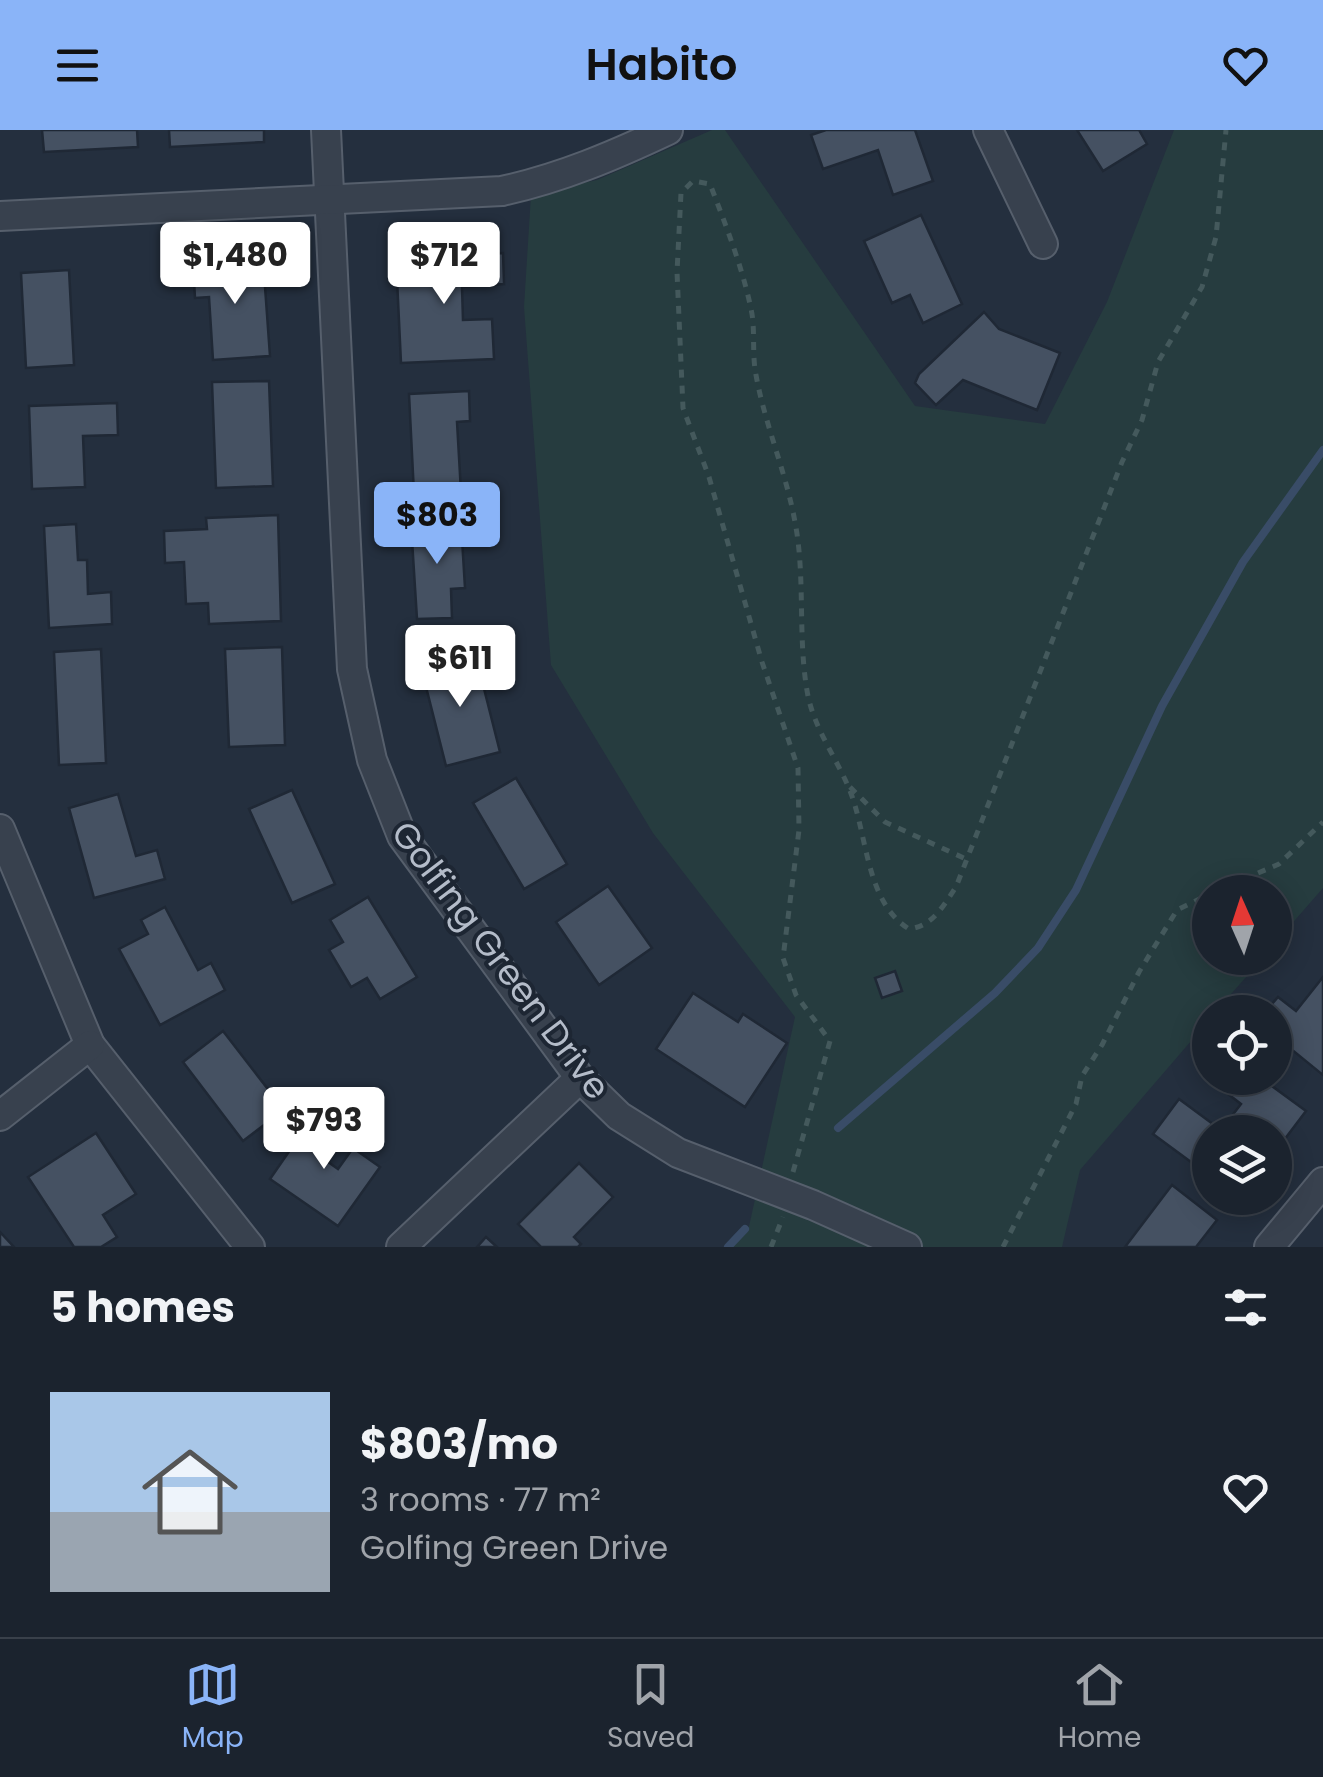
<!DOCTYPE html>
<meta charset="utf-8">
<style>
:root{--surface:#1b232e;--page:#242b36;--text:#f1f3f6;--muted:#a0a4aa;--line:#39404a;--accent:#8ab4f8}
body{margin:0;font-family:Poppins,sans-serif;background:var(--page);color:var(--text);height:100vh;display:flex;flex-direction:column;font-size:38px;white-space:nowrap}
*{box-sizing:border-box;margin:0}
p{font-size:32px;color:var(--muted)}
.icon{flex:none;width:55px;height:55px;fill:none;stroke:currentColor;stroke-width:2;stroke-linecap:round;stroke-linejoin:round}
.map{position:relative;height:1117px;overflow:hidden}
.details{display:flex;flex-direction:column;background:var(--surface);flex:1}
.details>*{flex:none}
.needle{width:65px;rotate:357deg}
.buttons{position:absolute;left:1192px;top:745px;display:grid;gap:20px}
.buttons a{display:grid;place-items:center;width:100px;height:100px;border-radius:50%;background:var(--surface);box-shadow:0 5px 25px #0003,0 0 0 2px var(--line);font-size:50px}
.price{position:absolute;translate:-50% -85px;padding:0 22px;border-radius:10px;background:#fff;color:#222;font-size:32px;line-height:65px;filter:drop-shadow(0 2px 5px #0008)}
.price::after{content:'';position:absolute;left:50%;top:60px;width:30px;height:22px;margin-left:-15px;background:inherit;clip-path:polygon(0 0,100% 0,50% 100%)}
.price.active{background:var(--accent);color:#111}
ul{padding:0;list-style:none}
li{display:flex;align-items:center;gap:30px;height:250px;padding:0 50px}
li+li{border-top:2px solid var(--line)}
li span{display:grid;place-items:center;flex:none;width:280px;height:200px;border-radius:0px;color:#555}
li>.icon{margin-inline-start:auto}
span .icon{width:120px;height:120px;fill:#fffc;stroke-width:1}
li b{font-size:42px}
h2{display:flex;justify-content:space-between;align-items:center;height:120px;padding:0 50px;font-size:42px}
header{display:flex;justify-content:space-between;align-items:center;height:130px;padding:0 50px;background:var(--accent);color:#111;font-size:45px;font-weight:600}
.tabs{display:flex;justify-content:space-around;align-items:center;height:140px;border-top:2px solid var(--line);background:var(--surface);font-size:28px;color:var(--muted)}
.tabs a{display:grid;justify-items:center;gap:5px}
.tabs .active{color:var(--accent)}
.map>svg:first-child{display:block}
</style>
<header><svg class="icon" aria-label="menu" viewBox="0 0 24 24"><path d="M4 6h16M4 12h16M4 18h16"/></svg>Habito<svg class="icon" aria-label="heart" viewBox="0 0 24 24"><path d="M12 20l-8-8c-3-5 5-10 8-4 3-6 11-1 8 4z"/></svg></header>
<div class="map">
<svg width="1323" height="1117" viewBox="0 0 1323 1117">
<rect width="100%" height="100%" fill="#242f3e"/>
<path fill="#263c3f" d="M712,0H725L915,276L1045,294L1107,172L1174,0H1323V758L1275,813V762H1210V828H1263L1215,882H1210V889L1080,1040L1062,1117H729L748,1101L795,887L653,703L551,535L524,177L531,65L597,50Z"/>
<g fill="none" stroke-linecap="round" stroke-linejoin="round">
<g stroke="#394c67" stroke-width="8">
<path d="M838,998L995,863L1038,818L1076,760L1162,576L1243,432L1323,320"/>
<path d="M728,1117L745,1099"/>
</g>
</g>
<g fill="#455162" stroke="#1f2835" stroke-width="2.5">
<path d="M42,0H137L138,17L44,22Z"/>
<path d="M169,0H264V12L170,17Z"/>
<path d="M826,0H915L933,51L893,65L878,20L823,39L811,5Z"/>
<path d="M1077,0H1139L1147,14L1103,41Z"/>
<path d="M921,85L962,174L923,193L910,165L892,173L864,111Z"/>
<path d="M503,123L504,154L462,157L463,190L492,189L494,229L401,233L396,128Z"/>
<path d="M263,129L270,226L213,230L209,167L195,168L193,134Z"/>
<path d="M69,140L74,235L26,238L21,143Z"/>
<path d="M984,182L999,199L1060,223L1037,280L963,250L936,275L915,253L919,244Z"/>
<path d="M269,251L273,356L216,358L212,252Z"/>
<path d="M469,261L470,291L457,292L461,362L414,364L409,264Z"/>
<path d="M117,273L118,305L83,306L85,357L32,359L29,276Z"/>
<path d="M278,385L281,491L209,494L208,473L186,474L184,432L165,433L164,401L207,399L206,388Z"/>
<path d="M461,392L465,458L451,459L452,488L417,489L411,394Z"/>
<path d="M76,394L78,430H87L88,464L111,462L112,494L49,498L44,396Z"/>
<path d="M282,517L285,615L229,617L225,519Z"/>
<path d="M101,519L106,633L59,635L54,522Z"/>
<path d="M475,523L500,622L446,636L421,537Z"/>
<path d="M516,648L567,734L524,759L473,673Z"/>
<path d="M292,660L335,754L292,773L249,679Z"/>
<path d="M118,664L136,726L157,720L165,749L94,768L69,678Z"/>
<path d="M608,756L652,818L599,855L556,792Z"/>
<path d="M368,767L417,847L380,869L367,848L351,857L329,820L343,812L330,790Z"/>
<path d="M165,777L198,840L211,833L225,860L160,895L119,819L148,804L141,790Z"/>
<path d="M895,841L902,861L882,868L875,848Z"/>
<path d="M1323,847V945L1275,906V882H1265L1278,867L1296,881Z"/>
<path d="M693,863L738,892L743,884L787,913L745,977L656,919Z"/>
<path d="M223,901L284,980L243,1011L183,932Z"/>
<path d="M1232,948H1261L1306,981L1275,1022V1002H1210V1046L1153,1004L1179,969L1221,1000L1241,974L1223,960Z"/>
<path d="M317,981L342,997L321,1027L338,1039L353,1018L380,1037L338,1096L270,1049Z"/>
<path d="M96,1003L136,1064L103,1085L117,1107L101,1117H74L28,1047Z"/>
<path d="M579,1033L613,1067L574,1107L581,1114L578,1117H541L518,1094Z"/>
<path d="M1172,1055L1217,1090L1196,1117H1125Z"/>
<path d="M0,1102L14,1117H0Z"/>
<path d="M486,1107L497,1117H477Z"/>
</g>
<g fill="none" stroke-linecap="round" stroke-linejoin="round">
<g stroke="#565f6c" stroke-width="32">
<g id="minor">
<path d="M326,0L352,539L372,630L402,706L580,948L619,986L678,1023L813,1075L907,1117"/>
<path d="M988,0L1043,114"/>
<path d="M0,86L502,61C561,48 613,26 668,0"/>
<path d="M0,699L90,915L250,1117"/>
<path d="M0,986L90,915"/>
<path d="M401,1117L580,948"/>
<path d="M1269,1117L1323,1052"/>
</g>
</g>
<g stroke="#44595c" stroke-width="5" stroke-dasharray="8 8" stroke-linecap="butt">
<path d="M850,657L885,692L966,729"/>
<path d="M1214,762L1279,734L1323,692"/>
<path d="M793,1042L830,911L796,865L783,828L799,700L798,638L762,532L709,347L683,278L677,142L681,63L693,51L710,54C726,96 744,141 752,184C755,204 752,225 756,245C765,295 786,342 795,392C806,449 797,509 808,566C815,599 835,626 848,656C868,701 864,771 909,799C933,796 943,776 956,757L1122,332L1142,290L1158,232L1202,157L1216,107L1226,0"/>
<path d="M771,1117L783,1087"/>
<path d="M1003,1117L1076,974L1082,946L1102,915L1139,842L1177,780L1210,764"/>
</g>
<use href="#minor" stroke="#38414e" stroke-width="28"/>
</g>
<g text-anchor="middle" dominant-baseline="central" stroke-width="8" stroke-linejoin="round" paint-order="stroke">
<g font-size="35" fill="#b4bcc9" stroke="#1d2633">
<text transform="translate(501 830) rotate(53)">Golfing Green Drive</text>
</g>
</g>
</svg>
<div class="buttons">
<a><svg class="needle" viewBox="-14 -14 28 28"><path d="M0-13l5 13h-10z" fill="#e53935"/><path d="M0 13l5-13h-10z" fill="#a0a4aa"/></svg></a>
<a><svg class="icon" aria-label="locate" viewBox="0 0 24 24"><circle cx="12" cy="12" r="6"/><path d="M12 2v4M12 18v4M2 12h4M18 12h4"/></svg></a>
<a><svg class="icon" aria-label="layers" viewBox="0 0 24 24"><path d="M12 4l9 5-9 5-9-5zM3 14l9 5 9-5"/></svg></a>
</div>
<b class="price" style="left:235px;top:177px">$1,480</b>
<b class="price" style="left:444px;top:177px">$712</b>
<b class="price active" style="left:437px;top:437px">$803</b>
<b class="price" style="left:460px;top:580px">$611</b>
<b class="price" style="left:324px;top:1042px">$793</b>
</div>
<section class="details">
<h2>5 homes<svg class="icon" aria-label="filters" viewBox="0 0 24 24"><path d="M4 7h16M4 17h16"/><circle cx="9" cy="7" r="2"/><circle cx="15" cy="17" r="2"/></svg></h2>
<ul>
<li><span style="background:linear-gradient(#a9c7e8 60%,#9aa5b1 0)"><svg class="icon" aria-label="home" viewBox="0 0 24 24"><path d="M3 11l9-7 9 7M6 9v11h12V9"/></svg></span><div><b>$803/mo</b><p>3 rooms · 77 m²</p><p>Golfing Green Drive</p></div><svg class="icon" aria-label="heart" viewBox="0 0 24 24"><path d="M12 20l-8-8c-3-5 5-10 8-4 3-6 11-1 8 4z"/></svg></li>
</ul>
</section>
<nav class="tabs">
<a class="active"><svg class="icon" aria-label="map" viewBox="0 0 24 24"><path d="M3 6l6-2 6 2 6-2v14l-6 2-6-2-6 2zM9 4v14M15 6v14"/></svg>Map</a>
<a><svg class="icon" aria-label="saved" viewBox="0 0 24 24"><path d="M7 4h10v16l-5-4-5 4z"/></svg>Saved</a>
<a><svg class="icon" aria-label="home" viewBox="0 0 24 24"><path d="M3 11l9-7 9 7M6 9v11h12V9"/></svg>Home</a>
</nav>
